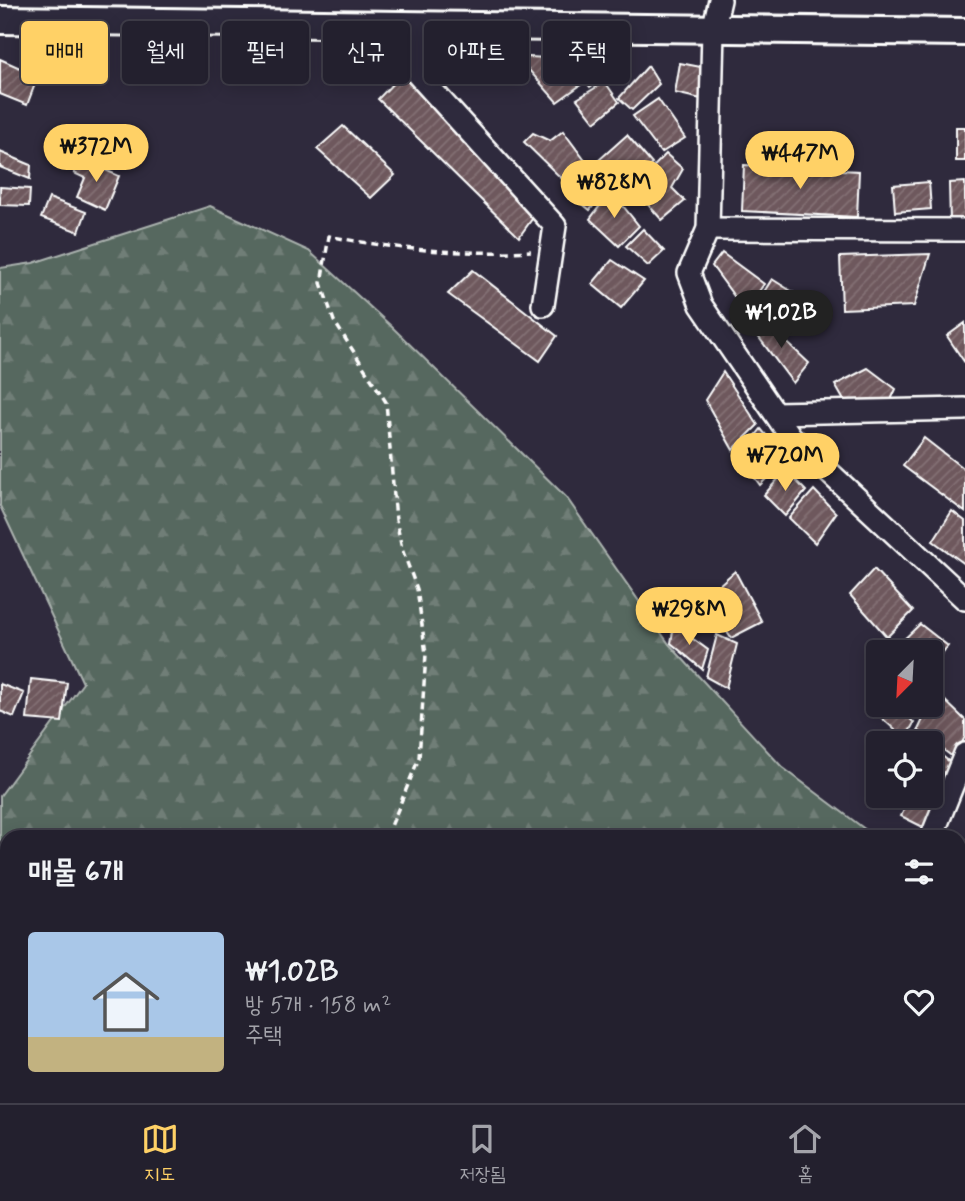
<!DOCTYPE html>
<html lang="ko">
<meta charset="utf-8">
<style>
:root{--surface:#23202e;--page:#2b2836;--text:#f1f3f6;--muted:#a3a3aa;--line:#403e4a;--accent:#ffd166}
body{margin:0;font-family:Mynerve,"Poor Story",sans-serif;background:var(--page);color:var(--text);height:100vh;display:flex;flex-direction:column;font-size:26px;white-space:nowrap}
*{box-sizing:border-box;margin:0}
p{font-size:23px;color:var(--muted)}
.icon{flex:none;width:38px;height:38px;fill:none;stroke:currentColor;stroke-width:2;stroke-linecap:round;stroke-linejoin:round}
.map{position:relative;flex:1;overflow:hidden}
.side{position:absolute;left:0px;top:830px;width:966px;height:275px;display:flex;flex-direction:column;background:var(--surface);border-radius:21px 21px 0 0;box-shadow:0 4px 18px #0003,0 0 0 2px var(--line)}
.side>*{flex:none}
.top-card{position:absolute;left:21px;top:21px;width:924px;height:63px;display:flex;gap:14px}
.needle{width:46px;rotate:204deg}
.fabs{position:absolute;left:866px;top:640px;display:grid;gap:14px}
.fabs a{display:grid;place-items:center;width:77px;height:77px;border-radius:7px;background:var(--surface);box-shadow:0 4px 18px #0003,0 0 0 2px var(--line);font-size:35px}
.price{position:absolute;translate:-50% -60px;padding:0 16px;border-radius:24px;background:var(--accent);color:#111;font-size:23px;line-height:46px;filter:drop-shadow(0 2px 4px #0008)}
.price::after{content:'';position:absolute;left:50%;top:42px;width:21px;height:16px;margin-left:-10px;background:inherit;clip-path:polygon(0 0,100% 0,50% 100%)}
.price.on{background:#222;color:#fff}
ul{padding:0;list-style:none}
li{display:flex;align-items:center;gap:21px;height:175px;padding:0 28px}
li+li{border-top:2px solid var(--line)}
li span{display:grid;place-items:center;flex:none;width:196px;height:140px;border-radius:7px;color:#555}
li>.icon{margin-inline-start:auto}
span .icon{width:84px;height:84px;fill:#fffc;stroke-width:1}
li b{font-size:30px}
h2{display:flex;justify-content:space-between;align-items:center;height:84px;padding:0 28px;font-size:30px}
.pill{padding:0 24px;border-radius:7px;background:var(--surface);box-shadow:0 4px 18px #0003,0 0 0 2px var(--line);font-size:24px;line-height:63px}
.pill.on{background:var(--accent);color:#111}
.menu{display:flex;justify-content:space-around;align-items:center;height:98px;border-top:2px solid var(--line);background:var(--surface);font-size:19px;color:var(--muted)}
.menu a{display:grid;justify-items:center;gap:4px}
.menu .on{color:var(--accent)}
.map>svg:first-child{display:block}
</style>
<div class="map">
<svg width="965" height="1103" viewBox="0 0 965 1103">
<defs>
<pattern id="forest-firs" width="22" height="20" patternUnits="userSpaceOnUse" patternTransform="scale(1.75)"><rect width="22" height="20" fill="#57675f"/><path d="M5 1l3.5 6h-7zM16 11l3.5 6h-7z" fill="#707e77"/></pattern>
<pattern id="building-hatch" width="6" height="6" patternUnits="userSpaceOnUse" patternTransform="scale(1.75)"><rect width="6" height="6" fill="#6e585d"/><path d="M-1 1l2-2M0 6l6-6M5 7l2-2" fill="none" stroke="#847175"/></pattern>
</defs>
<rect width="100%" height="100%" fill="#2f2a3d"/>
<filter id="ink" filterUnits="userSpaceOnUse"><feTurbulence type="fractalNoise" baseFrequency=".0143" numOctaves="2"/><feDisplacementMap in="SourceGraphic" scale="14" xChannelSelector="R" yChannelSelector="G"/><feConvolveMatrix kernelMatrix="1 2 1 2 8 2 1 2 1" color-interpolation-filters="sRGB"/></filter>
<g filter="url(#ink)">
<path fill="url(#forest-firs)" stroke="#abb3af" stroke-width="2" d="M210,206L309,251L391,326L566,497L669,644L782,767L874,836H7V1097H959V911L965,917V1103H0V796L83,683L0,506V268L33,263Z"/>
<g fill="url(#building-hatch)" stroke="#fff" stroke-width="2">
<path d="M529,57L565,59L582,84L557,102L521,61Z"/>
<path d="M589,57L604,78L590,87L570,59Z"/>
<path d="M0,59L38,76L27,105L0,94Z"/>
<path d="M680,63L706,68L701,99L675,93Z"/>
<path d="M648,66L659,84L632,110L619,98Z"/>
<path d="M401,75L537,212L519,237L378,99Z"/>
<path d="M605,82L619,102L595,122L577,99Z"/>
<path d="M658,99L685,138L661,153L633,116Z"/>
<path d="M343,126L395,175L371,198L317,149Z"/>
<rect x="956" y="127" width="9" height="34"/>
<path d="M563,131L586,162L576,174L568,172L561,178L524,142L533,133L550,141Z"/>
<path d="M65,135L84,138L82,153L63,150Z"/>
<path d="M627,135L652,164L626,189L599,160Z"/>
<path d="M0,152L31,165L30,179L0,167Z"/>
<path d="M666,154L683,169L672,188L685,201L662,220L633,188Z"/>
<path d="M80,159L119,176L105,210L77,197L85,178L74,173Z"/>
<path d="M744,165L859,171L857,217L742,211Z"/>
<path d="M584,171L606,190L590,210L565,190Z"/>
<path d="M929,182L931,209L895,212L893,185Z"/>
<path d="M965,182V221L950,222L949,183Z"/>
<path d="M0,187L30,189L29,206L0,205Z"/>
<path d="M611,191L639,226L619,246L590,219Z"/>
<path d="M49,198L86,212L79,232L41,218Z"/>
<path d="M643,229L664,251L648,266L626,246Z"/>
<path d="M722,253L764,284L745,311L712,266Z"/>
<path d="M930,254L914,306L842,309L840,257Z"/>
<path d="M612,260L644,281L621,308L592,284Z"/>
<path d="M473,270L557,336L540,361L448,294Z"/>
<path d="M772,279L807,301L789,329L754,308Z"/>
<path d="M761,318L809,363L793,383L751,327Z"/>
<path d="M965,323V363L947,336Z"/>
<path d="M868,368L896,389L889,404H846L835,385Z"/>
<path d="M723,372L758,425L733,450L705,400Z"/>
<path d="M761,429L786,459L760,485L739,457Z"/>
<path d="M924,438L965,470V512L903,466Z"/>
<path d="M786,470L806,491L785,516L764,495Z"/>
<path d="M814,490L836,513L815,543L789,518Z"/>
<path d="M952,511L965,521V564L933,541Z"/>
<path d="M874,569L913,611L887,637L850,595Z"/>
<path d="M735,571L762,622L731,638L714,613L727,603L718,586Z"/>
<path d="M920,624L948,646L931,667V653H908L898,645Z"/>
<path d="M674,625L708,650L702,669L671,643Z"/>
<path d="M717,635L737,644L726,688L706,677Z"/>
<path d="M31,679L67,683L62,722L27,719Z"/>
<path d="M0,684L24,693L14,717L0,711Z"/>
<path d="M936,692L965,720V737L954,758L918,730Z"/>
<path d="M878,703L897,705L914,723L905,739L873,710Z"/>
<path d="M931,747L956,767L945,784L931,773Z"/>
<path d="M931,789L943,796L929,830L901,816L911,796H931Z"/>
<path d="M959,837L965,839V870L959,868Z"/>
</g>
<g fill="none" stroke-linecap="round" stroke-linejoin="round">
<g stroke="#fff" stroke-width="26">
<g id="minor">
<path d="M720,0L713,30L708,229L689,273L701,305L791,437L965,599"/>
<path d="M421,27L418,75L555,226L543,305"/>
<path d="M708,229L965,230"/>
<path d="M775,413L965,409"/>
<path d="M932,836L965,754"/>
</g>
</g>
<g stroke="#fff" stroke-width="32">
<path id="tertiary" d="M0,20L965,32"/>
</g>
<g stroke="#fff" stroke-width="3.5" stroke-dasharray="7 5" stroke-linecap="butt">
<path d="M387,836L419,758L426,654L417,589L402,549L396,520L386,402L334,321L321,283L329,236C397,250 462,255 531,251"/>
<path d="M556,1097L565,1103"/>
</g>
<use href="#minor" stroke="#2f2a3d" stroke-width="21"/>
<use href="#tertiary" stroke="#2f2a3d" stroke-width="26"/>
</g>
</g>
</svg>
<div class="fabs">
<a><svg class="needle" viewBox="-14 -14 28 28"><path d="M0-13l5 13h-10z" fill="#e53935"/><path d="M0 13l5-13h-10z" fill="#a3a3aa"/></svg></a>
<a><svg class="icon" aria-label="locate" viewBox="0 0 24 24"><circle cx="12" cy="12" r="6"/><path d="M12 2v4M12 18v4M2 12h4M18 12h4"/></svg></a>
</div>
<b class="price" style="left:96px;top:184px">₩372M</b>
<b class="price" style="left:800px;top:191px">₩447M</b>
<b class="price" style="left:614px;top:220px">₩828M</b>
<b class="price on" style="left:781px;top:350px">₩1.02B</b>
<b class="price" style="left:785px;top:493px">₩720M</b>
<b class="price" style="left:689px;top:647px">₩298M</b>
<div class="top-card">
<a class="pill on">매매</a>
<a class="pill">월세</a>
<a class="pill">필터</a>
<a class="pill">신규</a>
<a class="pill">아파트</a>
<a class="pill">주택</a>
</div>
<section class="side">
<h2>매물 6개<svg class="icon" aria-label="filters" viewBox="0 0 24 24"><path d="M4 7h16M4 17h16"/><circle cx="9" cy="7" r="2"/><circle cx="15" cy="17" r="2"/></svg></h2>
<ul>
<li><span style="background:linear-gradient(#a9c7e8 75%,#c2b280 0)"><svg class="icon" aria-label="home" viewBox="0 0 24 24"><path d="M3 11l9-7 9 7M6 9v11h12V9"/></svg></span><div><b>₩1.02B</b><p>방 5개 · 158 m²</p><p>주택</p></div><svg class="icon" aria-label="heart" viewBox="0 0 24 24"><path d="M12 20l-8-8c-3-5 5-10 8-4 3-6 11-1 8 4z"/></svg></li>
</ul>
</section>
</div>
<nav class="menu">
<a class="on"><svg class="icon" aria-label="map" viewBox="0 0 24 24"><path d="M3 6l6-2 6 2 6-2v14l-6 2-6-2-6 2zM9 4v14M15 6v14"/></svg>지도</a>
<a><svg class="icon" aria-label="saved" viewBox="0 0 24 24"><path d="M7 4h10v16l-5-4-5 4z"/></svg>저장됨</a>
<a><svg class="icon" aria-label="home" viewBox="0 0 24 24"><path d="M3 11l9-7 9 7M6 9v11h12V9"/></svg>홈</a>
</nav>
